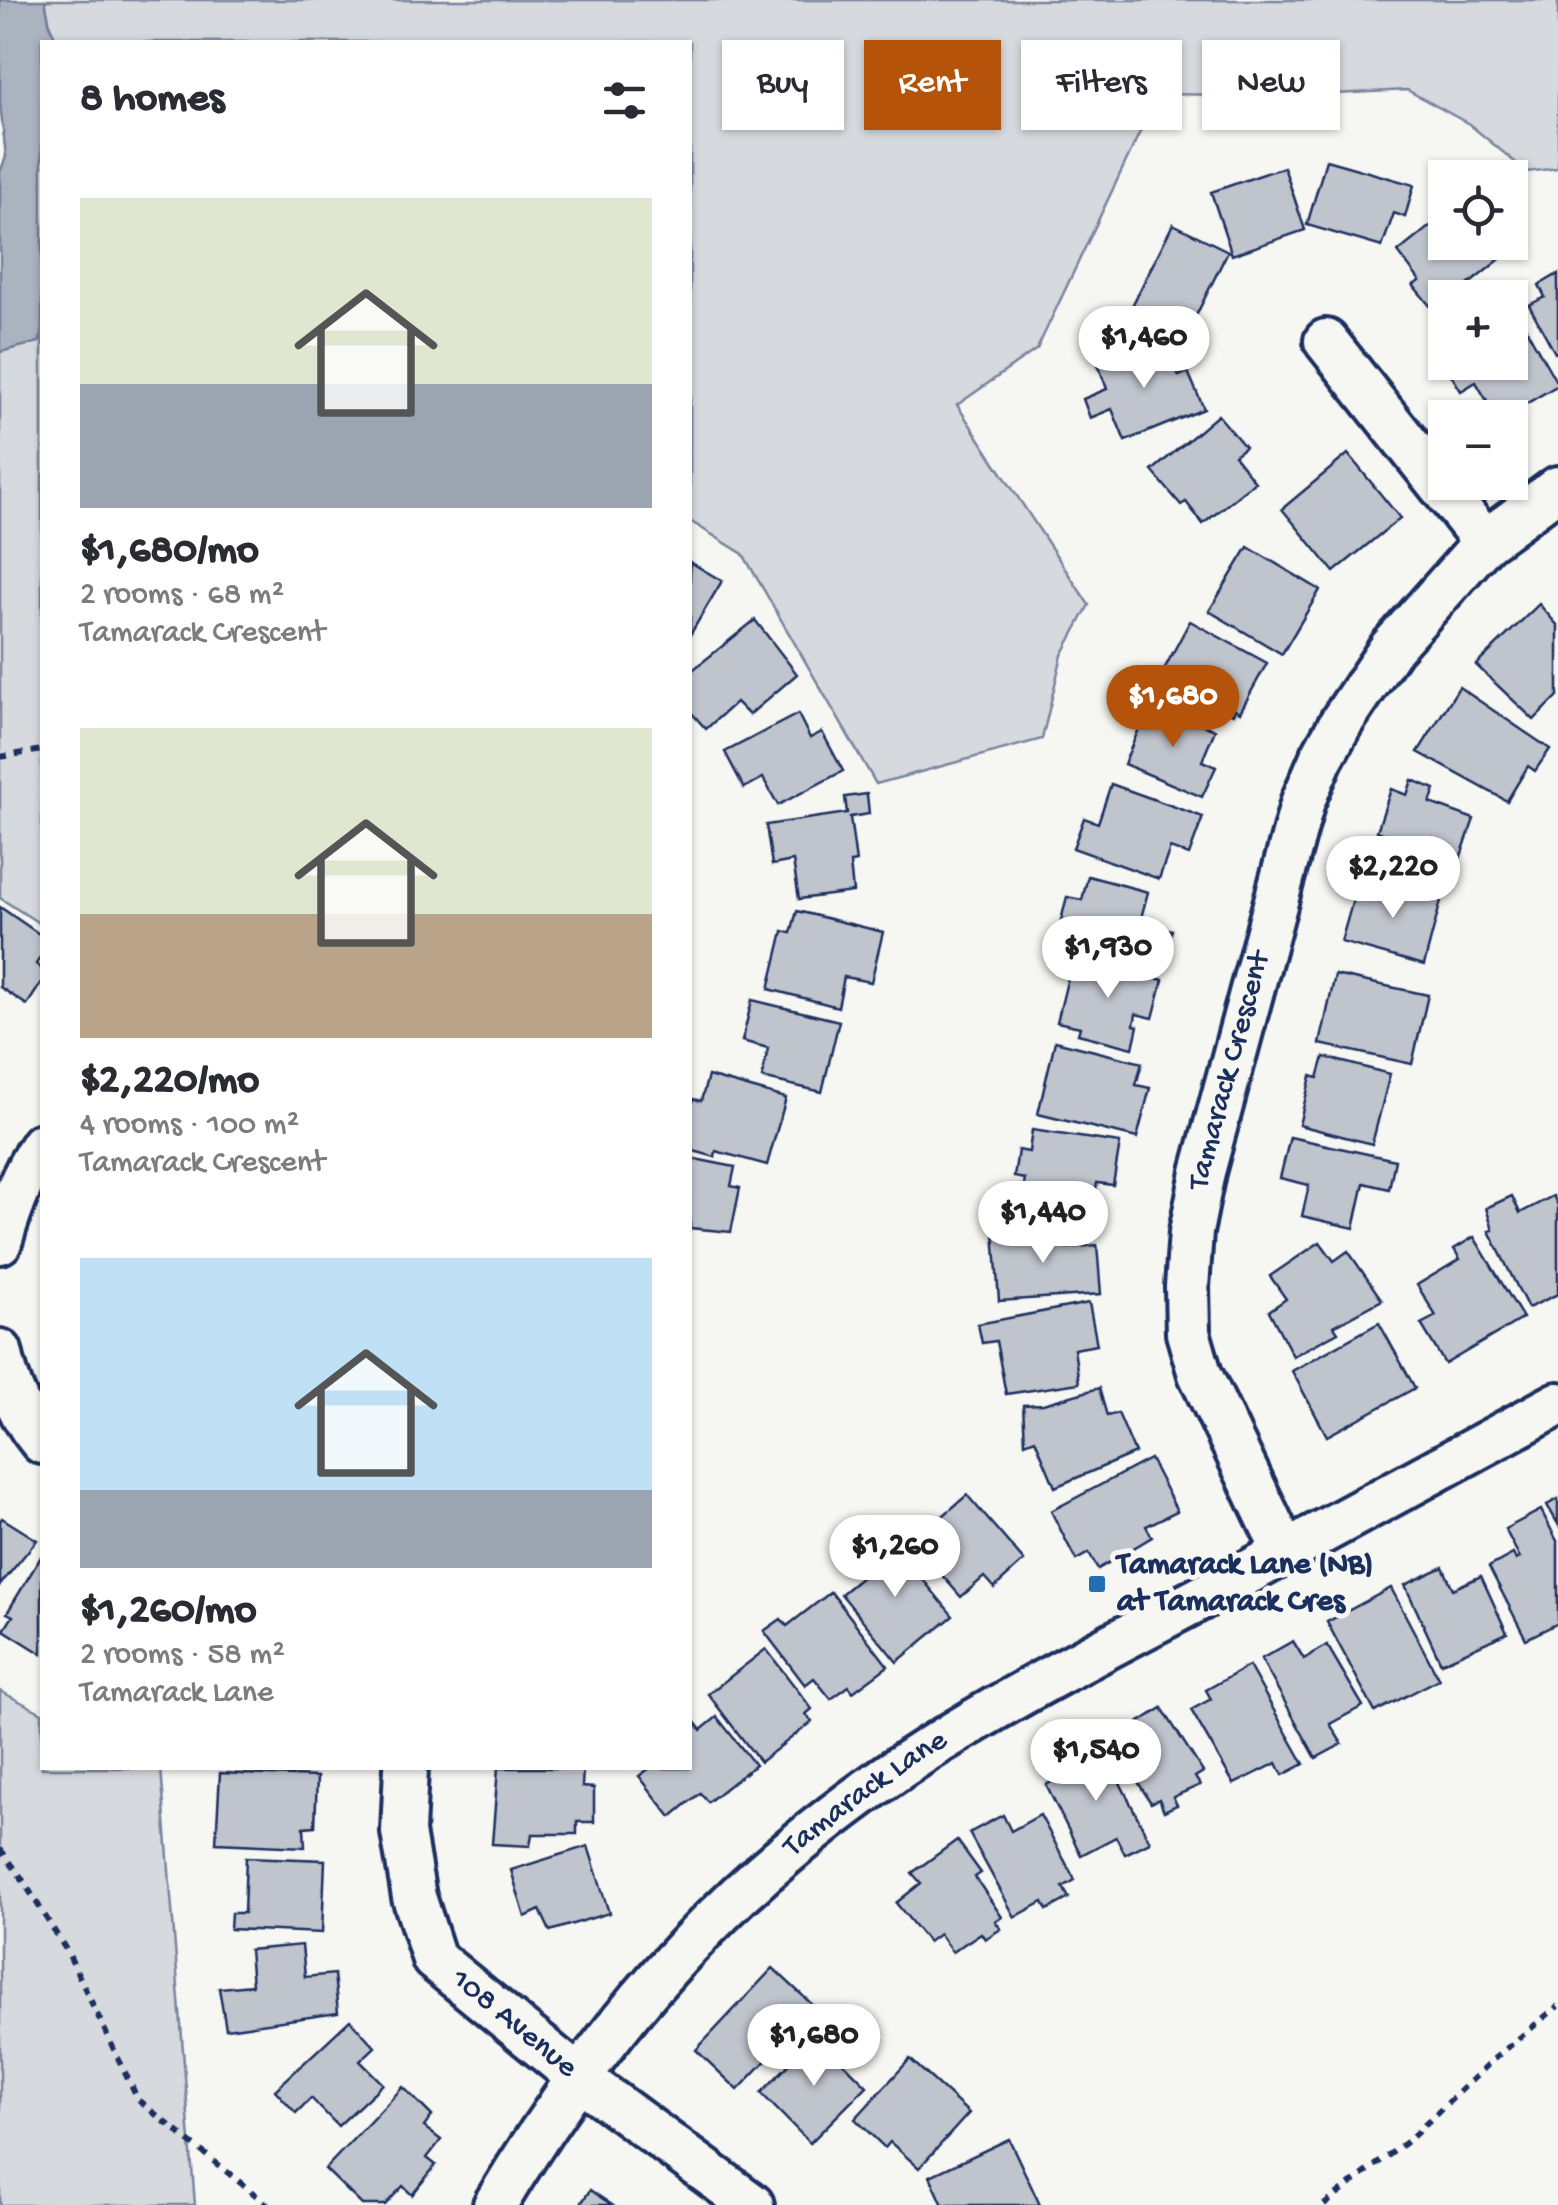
<!DOCTYPE html>
<meta charset="utf-8">
<style>
:root{--surface:#fff;--page:#f2f2f3;--text:#2b2b33;--muted:#7c7c81;--accent:#b45309}
body{margin:0;font-family:"Gochi Hand",sans-serif;background:var(--page);color:var(--text);height:100vh;display:flex;flex-direction:column;font-size:38px;white-space:nowrap}
*{box-sizing:border-box;margin:0}
p{font-size:32px;color:var(--muted)}
.icon{flex:none;width:55px;height:55px;fill:none;stroke:currentColor;stroke-width:2;stroke-linecap:round;stroke-linejoin:round}
.map{position:relative;flex:1;overflow:hidden}
.side{position:absolute;left:40px;top:40px;width:652px;height:1730px;display:flex;flex-direction:column;background:var(--surface);border-radius:0px;box-shadow:0 2px 8px #0004}
.side>*{flex:none}
.banner{position:absolute;left:722px;top:40px;width:685px;height:90px;display:flex;gap:20px}
.fabs{position:absolute;left:1428px;top:160px;display:grid;gap:20px}
.fabs a{display:grid;place-items:center;width:100px;height:100px;border-radius:0px;background:var(--surface);box-shadow:0 2px 8px #0004;font-size:50px}
.price{position:absolute;translate:-50% -85px;padding:0 22px;border-radius:35px;background:#fff;color:#222;font-size:32px;line-height:65px;filter:drop-shadow(0 2px 5px #0008)}
.price::after{content:'';position:absolute;left:50%;top:60px;width:30px;height:22px;margin-left:-15px;background:inherit;clip-path:polygon(0 0,100% 0,50% 100%)}
.price.on{background:var(--accent);color:#fff}
ul{padding:0;list-style:none}
li{display:grid;align-content:center;gap:20px;height:530px;padding:0 40px}
li span{display:grid;place-items:center;height:310px;border-radius:0px;color:#555}
li>.icon{margin-inline-start:auto}
span .icon{width:180px;height:180px;fill:#fffc;stroke-width:1}
li b{font-size:42px}
h2{display:flex;justify-content:space-between;align-items:center;height:120px;padding:0 40px;font-size:42px}
.pill{padding:0 35px;border-radius:0px;background:var(--surface);box-shadow:0 2px 8px #0004;font-size:35px;line-height:90px}
.pill.on{background:var(--accent);color:#fff}
.map>svg:first-child{display:block}
</style>
<div class="map">
<svg width="1558" height="2205" viewBox="0 0 1558 2205">
<rect width="100%" height="100%" fill="#f6f6f2"/>
<filter id="ink" filterUnits="userSpaceOnUse"><feTurbulence type="fractalNoise" baseFrequency=".01" numOctaves="2"/><feDisplacementMap in="SourceGraphic" scale="20" xChannelSelector="R" yChannelSelector="G"/><feConvolveMatrix kernelMatrix="1 2 1 2 8 2 1 2 1" color-interpolation-filters="sRGB"/></filter>
<g filter="url(#ink)">
<g fill="#d6d9dd" stroke="#78849e" stroke-width="2.5">
<path d="M45,0H1558V168L1527,172L1469,124L1407,90L1299,96L1158,94L1037,349L957,405L1089,605L1062,655L1042,739L876,784L743,554L690,521V42H57L50,26Z"/>
<path d="M42,335V925L0,898V352L38,342Z"/>
<path d="M0,1691L42,1713V1768H161L195,2205H0Z"/>
</g>
<path fill="#abb2c0" stroke="#717e99" stroke-width="2.5" d="M0,0H45L50,26L57,42H42V335L39,342L0,352V172L6,157L0,103Z"/>
<g fill="#c0c4cd" stroke="#1b2f5e" stroke-width="2.5">
<path d="M1326,160L1414,185L1405,217L1394,213L1382,247L1307,225Z"/>
<path d="M1284,167L1305,230L1232,255L1211,192Z"/>
<path d="M1445,214V242H1495L1505,255L1452,298H1445V303L1435,312L1413,285L1420,281L1398,252Z"/>
<path d="M1173,224L1228,251L1184,340L1129,312Z"/>
<path d="M1558,274V351L1555,353L1529,305L1545,297L1539,285Z"/>
<path d="M1515,309L1558,385L1502,418H1497L1476,382L1461,391L1440,357L1445,354V362H1510V312Z"/>
<path d="M1165,339L1179,376L1188,372L1204,409L1125,441L1112,409L1090,418L1083,399L1107,389L1098,364Z"/>
<path d="M1218,415L1245,447L1234,455L1255,482L1203,524L1186,502L1181,505L1152,471Z"/>
<path d="M1348,454L1400,518L1334,572L1282,509Z"/>
<path d="M1248,547L1320,590L1282,654L1209,611Z"/>
<path d="M690,562L722,581L690,635Z"/>
<path d="M1539,604L1558,626V696L1534,720L1476,665Z"/>
<path d="M755,620L797,674L749,715L736,702L706,729L690,711V672Z"/>
<path d="M1190,621L1267,663L1240,712L1235,709L1233,714L1161,675Z"/>
<path d="M1459,687L1550,749L1535,771L1528,766L1507,801L1418,752Z"/>
<path d="M1150,703L1215,730L1202,761L1216,767L1202,797L1124,764Z"/>
<path d="M798,714L810,738L822,732L843,771L778,805L763,778L744,788L725,752Z"/>
<path d="M1412,780L1435,789L1430,803L1474,819L1449,890L1382,866L1392,837L1377,831L1391,789L1407,795Z"/>
<path d="M1111,784L1203,817L1189,855L1170,848L1159,879L1073,848L1084,818L1098,823Z"/>
<path d="M867,794L869,814L850,817L856,862L850,863L853,892L799,899L793,861L772,865L766,825L847,813L845,797Z"/>
<path d="M1088,876L1148,892L1140,922L1172,930L1163,967L1056,940L1067,897L1082,900Z"/>
<path d="M1370,879L1442,897L1424,965L1341,942L1354,896L1364,899Z"/>
<path d="M0,907L42,936V955L36,964L42,969V982L27,1005L0,987Z"/>
<path d="M797,911L883,932L871,982L844,977L838,1007L769,989L783,931L791,933Z"/>
<path d="M1073,957L1163,980L1153,1018L1136,1014L1134,1025L1138,1026L1133,1048L1078,1034L1080,1027L1057,1022Z"/>
<path d="M1335,975L1428,995L1412,1064L1320,1044Z"/>
<path d="M752,1000L839,1021L822,1092L762,1078L768,1048L742,1041Z"/>
<path d="M1055,1041L1142,1063L1136,1085L1150,1088L1137,1138L1038,1114Z"/>
<path d="M1324,1057L1390,1074L1372,1144L1299,1125L1311,1076L1318,1078Z"/>
<path d="M708,1076L786,1098L767,1165L716,1151L715,1157L690,1150V1109L693,1099L701,1101Z"/>
<path d="M1032,1130L1120,1143L1113,1185L1097,1183L1092,1214L1038,1206L1039,1193L1023,1191L1025,1179L1014,1177L1018,1150L1029,1152Z"/>
<path d="M1290,1137L1395,1160L1389,1189L1364,1183L1354,1228L1302,1216L1309,1185L1280,1178Z"/>
<path d="M690,1158L735,1167L731,1186L740,1188L731,1232L690,1228Z"/>
<path d="M1512,1196L1520,1213L1553,1196L1558,1205V1294L1528,1308L1489,1231L1493,1230L1486,1208Z"/>
<path d="M1054,1227L1055,1243H1066L1067,1248L1097,1245L1101,1294L999,1301L994,1231Z"/>
<path d="M1474,1237L1523,1318L1445,1364L1421,1324L1436,1316L1417,1285L1460,1259L1454,1249Z"/>
<path d="M1320,1242L1334,1261L1348,1251L1382,1300L1334,1326L1338,1332L1293,1356L1269,1311L1286,1299L1270,1276Z"/>
<path d="M1089,1303L1097,1345L1074,1349L1079,1383L1006,1394L996,1341L982,1343L978,1324Z"/>
<path d="M1379,1323L1415,1388L1327,1436L1292,1371Z"/>
<path d="M1099,1388L1107,1416L1118,1413L1135,1453L1055,1487L1035,1439L1025,1443L1023,1405L1043,1404Z"/>
<path d="M1150,1459L1177,1511L1146,1526L1152,1537L1098,1569L1089,1553L1076,1560L1051,1511Z"/>
<path d="M967,1495L1024,1561L994,1588L984,1577L961,1597L913,1542Z"/>
<path d="M1558,1499V1524L1547,1505Z"/>
<path d="M1541,1510L1558,1543V1623L1526,1639L1489,1567L1513,1554L1516,1560L1520,1558L1505,1529Z"/>
<path d="M2,1518L37,1540L0,1585V1521Z"/>
<path d="M883,1531L953,1616L897,1662L841,1594L874,1567L860,1550Z"/>
<path d="M42,1555V1654L4,1630L13,1616L7,1613Z"/>
<path d="M1443,1567L1453,1589L1481,1576L1507,1633L1441,1663L1405,1585Z"/>
<path d="M1391,1588L1439,1679L1375,1712L1327,1622Z"/>
<path d="M831,1592L888,1666L853,1692L849,1686L831,1699L814,1678L805,1685L764,1631L781,1619L787,1626Z"/>
<path d="M1293,1641L1304,1659L1327,1645L1363,1706L1330,1724L1342,1744L1316,1758L1261,1659Z"/>
<path d="M766,1649L812,1709L806,1714L812,1722L760,1762L708,1694Z"/>
<path d="M1249,1666L1304,1764L1283,1775L1277,1763L1234,1784L1191,1710L1211,1699L1206,1690Z"/>
<path d="M1162,1708L1203,1772L1195,1777L1200,1785L1173,1797L1177,1805L1164,1811L1159,1799L1151,1803L1112,1740Z"/>
<path d="M691,1717L701,1730L717,1717L755,1765L708,1802L700,1793L671,1817L639,1776L650,1768H690Z"/>
<path d="M1101,1745L1150,1842L1125,1854L1116,1837L1081,1855L1046,1785L1068,1773L1064,1764Z"/>
<path d="M498,1768H583L582,1787L594,1788V1822H577V1834H532L530,1846L492,1844Z"/>
<path d="M220,1773L317,1777L315,1826L304,1827L305,1847L216,1843Z"/>
<path d="M1003,1815L1011,1831L1040,1815L1075,1880L1063,1887L1069,1898L1047,1910L1043,1902L1015,1917L969,1833Z"/>
<path d="M957,1840L981,1873L975,1877L1002,1917L995,1921L1001,1929L985,1939L981,1933L952,1952L939,1934L928,1942L896,1903L921,1883L912,1873Z"/>
<path d="M588,1846L609,1913L550,1931L540,1910L525,1917L511,1870Z"/>
<path d="M246,1857L325,1860L322,1933L230,1929L231,1913H244Z"/>
<path d="M302,1945L305,1977L334,1974L338,2013L226,2029L219,1988L252,1985L249,1950Z"/>
<path d="M773,1968L816,2008L738,2090L696,2050Z"/>
<path d="M350,2020L375,2047L360,2061L383,2084L338,2126L311,2098L296,2113L275,2090Z"/>
<path d="M817,2036L867,2086L810,2143L761,2093Z"/>
<path d="M910,2059L969,2113L919,2168L890,2142L885,2148L855,2119Z"/>
<path d="M403,2087L432,2116L424,2127L441,2140L427,2158L436,2165L412,2195L403,2186L385,2205H362L325,2169Z"/>
<path d="M1009,2139L1040,2205H943L930,2176Z"/>
<path d="M590,2190L612,2205H580Z"/>
</g>
<g fill="none" stroke-linecap="round" stroke-linejoin="round">
<g stroke="#1b2f5e" stroke-width="50">
<g id="minor">
<path d="M1326,341L1485,542"/>
<path d="M0,1242C10,1208 22,1174 42,1145"/>
<path d="M0,1351C7,1384 20,1416 42,1442"/>
<path id="s1" d="M1285,1553L1200,1374L1188,1333L1187,1287L1191,1232L1203,1172L1303,801L1321,759L1342,721L1391,648L1485,542L1558,488"/>
<path id="s2" d="M406,1768L403,1832L414,1897L434,1959L578,2077L752,2205"/>
<path id="s3" d="M495,2205C575,2071 672,1946 794,1847C844,1806 898,1766 954,1733C1033,1685 1117,1642 1199,1599C1319,1535 1438,1469 1558,1404"/>
</g>
</g>
<g stroke="#1b2f5e" stroke-width="6" stroke-dasharray="8 8" stroke-linecap="butt">
<path d="M0,757L42,750"/>
<path d="M0,1849L19,1874L68,1953L138,2100L268,2205"/>
<path d="M1324,2205L1411,2138L1495,2058L1558,2006"/>
</g>
<use href="#minor" stroke="#f6f6f2" stroke-width="42"/>
</g>
</g>
<rect fill="#1f6fb2" stroke="#f6f6f2" stroke-width="4" x="1087" y="1574" width="20" height="20" rx="5"/>
<g text-anchor="middle" dominant-baseline="central" stroke-width="10" stroke-linejoin="round" paint-order="stroke">
<g font-size="32" fill="#1b2f5e" stroke="#f6f6f2">
<text stroke="none"><textPath href="#s1" startOffset="508">Tamarack Crescent</textPath></text>
<text stroke="none"><textPath href="#s3" startOffset="558">Tamarack Lane</textPath></text>
<text stroke="none"><textPath href="#s2" startOffset="298">108 Avenue</textPath></text>
</g>
<g font-size="32" font-weight="bold" fill="#1b2f5e" stroke="#f6f6f2" text-anchor="start">
<text x="1117" y="1566">Tamarack Lane (NB)<tspan x="1117" dy="37">at Tamarack Cres</tspan></text>
</g>
</g>
</svg>
<div class="fabs">
<a><svg class="icon" aria-label="locate" viewBox="0 0 24 24"><circle cx="12" cy="12" r="6"/><path d="M12 2v4M12 18v4M2 12h4M18 12h4"/></svg></a>
<a>+</a>
<a>−</a>
</div>
<b class="price" style="left:1144px;top:391px">$1,460</b>
<b class="price on" style="left:1173px;top:750px">$1,680</b>
<b class="price" style="left:1393px;top:921px">$2,220</b>
<b class="price" style="left:1108px;top:1001px">$1,930</b>
<b class="price" style="left:1043px;top:1266px">$1,440</b>
<b class="price" style="left:895px;top:1600px">$1,260</b>
<b class="price" style="left:1096px;top:1804px">$1,540</b>
<b class="price" style="left:814px;top:2089px">$1,680</b>
<div class="banner">
<a class="pill">Buy</a>
<a class="pill on">Rent</a>
<a class="pill">Filters</a>
<a class="pill">New</a>
</div>
<section class="side">
<h2>8 homes<svg class="icon" aria-label="filters" viewBox="0 0 24 24"><path d="M4 7h16M4 17h16"/><circle cx="9" cy="7" r="2"/><circle cx="15" cy="17" r="2"/></svg></h2>
<ul>
<li><span style="background:linear-gradient(#dfe7d0 60%,#9aa5b1 0)"><svg class="icon" aria-label="home" viewBox="0 0 24 24"><path d="M3 11l9-7 9 7M6 9v11h12V9"/></svg></span><div><b>$1,680/mo</b><p>2 rooms · 68 m²</p><p>Tamarack Crescent</p></div></li>
<li><span style="background:linear-gradient(#dfe7d0 60%,#b9a48a 0)"><svg class="icon" aria-label="home" viewBox="0 0 24 24"><path d="M3 11l9-7 9 7M6 9v11h12V9"/></svg></span><div><b>$2,220/mo</b><p>4 rooms · 100 m²</p><p>Tamarack Crescent</p></div></li>
<li><span style="background:linear-gradient(#bfe0f5 75%,#9aa5b1 0)"><svg class="icon" aria-label="home" viewBox="0 0 24 24"><path d="M3 11l9-7 9 7M6 9v11h12V9"/></svg></span><div><b>$1,260/mo</b><p>2 rooms · 58 m²</p><p>Tamarack Lane</p></div></li>
</ul>
</section>
</div>
